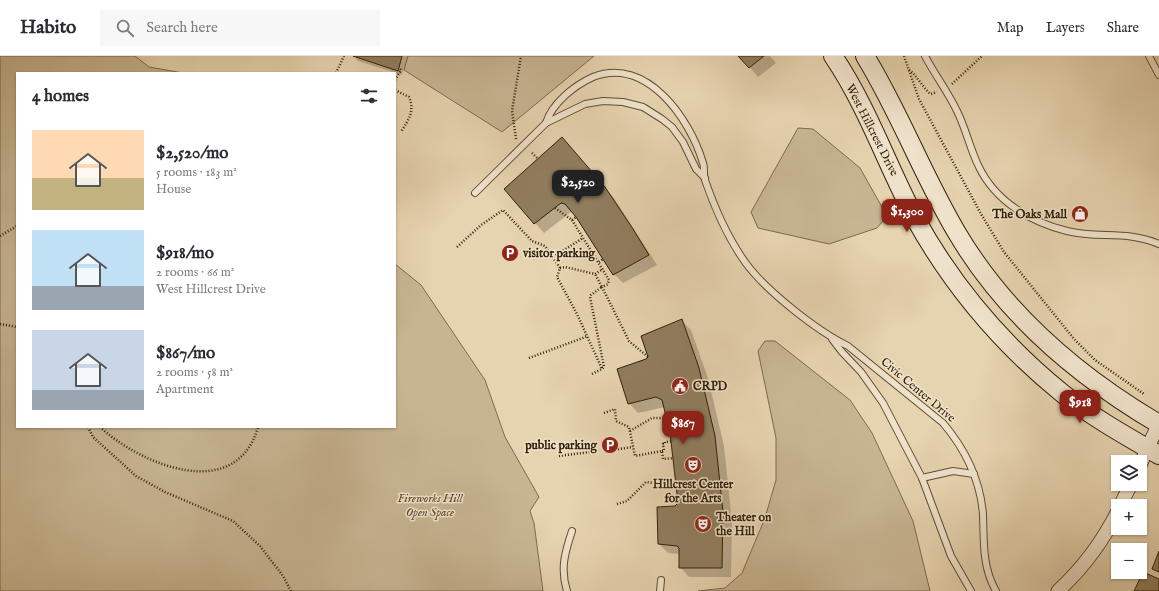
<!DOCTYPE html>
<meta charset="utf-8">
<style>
:root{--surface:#fff;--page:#f7f7f7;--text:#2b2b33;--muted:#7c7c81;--line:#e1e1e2;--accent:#8f2418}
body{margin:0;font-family:"IM FELL English",serif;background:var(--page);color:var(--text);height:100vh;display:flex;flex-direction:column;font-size:15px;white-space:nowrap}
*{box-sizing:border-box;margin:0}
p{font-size:13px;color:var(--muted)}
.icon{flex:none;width:22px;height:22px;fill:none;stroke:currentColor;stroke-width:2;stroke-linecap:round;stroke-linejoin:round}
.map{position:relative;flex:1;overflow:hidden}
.drawer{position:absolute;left:16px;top:16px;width:380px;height:356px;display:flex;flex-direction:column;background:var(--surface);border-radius:0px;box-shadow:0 1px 3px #0004}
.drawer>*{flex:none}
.controls{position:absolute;left:1111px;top:399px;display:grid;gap:8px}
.controls a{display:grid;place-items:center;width:36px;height:36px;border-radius:0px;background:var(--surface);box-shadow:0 1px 3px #0004;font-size:20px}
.price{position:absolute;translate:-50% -34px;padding:0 9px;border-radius:8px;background:var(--accent);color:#fff;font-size:13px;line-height:26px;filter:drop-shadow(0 1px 2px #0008)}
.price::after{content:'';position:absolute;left:50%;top:24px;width:12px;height:9px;margin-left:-6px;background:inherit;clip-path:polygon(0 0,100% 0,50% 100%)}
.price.on{background:#222;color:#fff}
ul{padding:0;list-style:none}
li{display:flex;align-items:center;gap:12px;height:100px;padding:0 16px}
li span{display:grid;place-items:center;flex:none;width:112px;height:80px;border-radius:0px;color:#555}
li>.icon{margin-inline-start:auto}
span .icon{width:48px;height:48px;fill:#fffc;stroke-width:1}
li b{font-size:17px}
h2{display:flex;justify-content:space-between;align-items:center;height:48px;padding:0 16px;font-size:17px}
header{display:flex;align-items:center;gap:24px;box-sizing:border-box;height:56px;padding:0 20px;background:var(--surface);border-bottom:1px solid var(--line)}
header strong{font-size:19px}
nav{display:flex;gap:22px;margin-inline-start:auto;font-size:14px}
.search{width:280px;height:36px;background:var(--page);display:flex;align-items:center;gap:10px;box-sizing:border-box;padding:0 14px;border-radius:0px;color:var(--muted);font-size:15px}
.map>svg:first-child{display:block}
</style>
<header>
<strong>Habito</strong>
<div class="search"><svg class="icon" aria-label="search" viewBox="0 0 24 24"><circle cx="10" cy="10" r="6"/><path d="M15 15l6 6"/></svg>Search here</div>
<nav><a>Map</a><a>Layers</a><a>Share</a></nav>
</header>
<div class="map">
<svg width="1159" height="535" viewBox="0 0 1159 535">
<rect width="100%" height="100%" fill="#e6d3af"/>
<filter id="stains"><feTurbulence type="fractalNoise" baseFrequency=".005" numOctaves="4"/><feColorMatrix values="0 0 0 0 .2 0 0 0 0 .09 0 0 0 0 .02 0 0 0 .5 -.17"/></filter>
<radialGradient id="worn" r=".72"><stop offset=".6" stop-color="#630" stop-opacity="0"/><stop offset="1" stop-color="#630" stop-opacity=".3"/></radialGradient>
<g fill="#c7b592" stroke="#7c6a4c">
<path d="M0,0H135L149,11L183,17H17V371H395V208L421,229L485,324L505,381L539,441L530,455L534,467L543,535H0Z"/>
<path d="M408,0H594L502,76L404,14Z"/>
<path d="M798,72L813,73L860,112L887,160L877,172L829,188L758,172L751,156Z"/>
<path d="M765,285H775L850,344L872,377L913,465L930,535H698L725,532L742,517L765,462L776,424V382L758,295Z"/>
</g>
<g fill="#0003">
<path d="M354,0H408L402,19L358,5Z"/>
<path d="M740,0H770L776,7L758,21Z"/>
<path d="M562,82L614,142L657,209L623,227L614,218L574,157L571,156L544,177L505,133Z"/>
<path d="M682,265L691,274L708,322L724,390L732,466L731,521H689L680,511V498L668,497L659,488L675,451L679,447L671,377L665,351L638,357L629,347L647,304Z"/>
</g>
<g fill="#907d5e" stroke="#322006">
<path d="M353,0H402L398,15Z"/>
<path d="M738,0H764L749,12Z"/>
<path d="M562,81L605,131L633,173L649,199L613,219L576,161L565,148L561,147L534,168L504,133Z"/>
<path d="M682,263L699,312L715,380L723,456L722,512H679V492L677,490L658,488L657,451L675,450L678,447L670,377L662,344L656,341L628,348L617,313L646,303L648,301L641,280Z"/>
<path d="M1159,495V516L1152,513Z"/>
<path d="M1143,516L1159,523V535H1134Z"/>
</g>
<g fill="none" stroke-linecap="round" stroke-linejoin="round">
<g stroke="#5f4d30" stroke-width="8">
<g id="service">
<path d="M925,0C935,19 948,36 957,55C966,73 970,93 979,111C996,146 1031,166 1067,175C1099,183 1127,174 1159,188"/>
<path d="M1149,0L1159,19"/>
<path d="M546,67C552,47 575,29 593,21C647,0 690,63 703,107C705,112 703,119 705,124C715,153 728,182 745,206C765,234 817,275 848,290L943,367C965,393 980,423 983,458C984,485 982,511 996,535"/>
<path d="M475,137L546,67L585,48L603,45L623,46L643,51L662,63L672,71L683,86L696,113L705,122"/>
<path d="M832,283L842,296L861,316L883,347L922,422L951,500L971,535"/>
<path d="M922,422L953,415L974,418"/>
<path d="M567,535C560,513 565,496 572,475"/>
<path d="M660,535L661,524"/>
</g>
</g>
<g stroke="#5f4d30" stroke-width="15">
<g id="minor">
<path d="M1140,409L1159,367"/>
<path d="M1120,450L1131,428"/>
<path d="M1058,535C1083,512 1103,485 1118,455"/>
</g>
</g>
<g stroke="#322006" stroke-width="20">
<g id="secondary">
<path d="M833,0C867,50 887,109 915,162C952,229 1003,289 1062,337C1092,361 1126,380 1159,399"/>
<path d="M865,0C900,57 923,120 957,177C1005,258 1079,321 1159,368"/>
</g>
</g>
<g stroke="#322006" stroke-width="2.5" stroke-dasharray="1 2" stroke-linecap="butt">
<path d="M904,0L919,43L981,158L1004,196L1074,283L1095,304L1144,338"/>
<path d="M909,14L913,17L928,36L931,38L937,36"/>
<path d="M336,17L344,0"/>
<path d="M395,24L401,14L399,12"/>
<path d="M952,28L982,0"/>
<path d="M395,34L409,41C415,55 409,63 401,76"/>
<path d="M516,83L512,55L521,0"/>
<path d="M532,97L538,103"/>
<path d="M555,152L572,164L609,224L608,228L602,231L629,285L648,301"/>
<path d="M572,164L576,161"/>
<path d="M0,180L17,170"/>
<path d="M457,191L481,169L503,154L532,185L545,190L560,212L557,221L577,258L602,313L604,311L590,241L591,239L602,231L595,218"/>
<path d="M553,201L583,182"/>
<path d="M599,206L603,203"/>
<path d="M560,212L565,211L595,218L603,213"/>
<path d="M0,268L17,271"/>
<path d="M529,302L588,280"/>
<path d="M592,318L602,313"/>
<path d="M604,357L615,353L616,365L629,371L635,400L662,395L663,403L674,402"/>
<path d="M88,371L93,381L136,420L165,436L233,465L260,490L283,520L291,535"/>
<path d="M100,371C141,409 236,448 258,371"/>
<path d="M630,375L652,362H666"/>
<path d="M612,394L633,391"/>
<path d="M662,395H664L663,388H665V386L673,385"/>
<path d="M559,400L590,396"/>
<path d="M617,448L627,445L646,426L677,430"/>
</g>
<use href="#service" stroke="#efe2cb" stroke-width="6"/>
<use href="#minor" stroke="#efe2cb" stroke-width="13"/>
<use href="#secondary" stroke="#efe2cb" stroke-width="18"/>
</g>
<defs>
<g id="shop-disc" transform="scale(0.9)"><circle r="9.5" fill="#8f2418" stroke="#efe2cb"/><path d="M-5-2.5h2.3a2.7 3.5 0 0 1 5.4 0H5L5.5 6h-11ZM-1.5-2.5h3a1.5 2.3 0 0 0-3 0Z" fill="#fff"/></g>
<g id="parking-disc" transform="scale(0.9)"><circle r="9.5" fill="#8f2418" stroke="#efe2cb"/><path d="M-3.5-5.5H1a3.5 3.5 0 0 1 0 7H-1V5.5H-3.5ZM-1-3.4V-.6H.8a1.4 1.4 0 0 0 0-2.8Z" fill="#fff"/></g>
<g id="civic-disc" transform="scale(0.9)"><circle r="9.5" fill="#8f2418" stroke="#efe2cb"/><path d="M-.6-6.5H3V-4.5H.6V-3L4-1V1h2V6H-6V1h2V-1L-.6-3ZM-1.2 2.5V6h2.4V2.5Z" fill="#fff"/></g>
<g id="theatre-disc" transform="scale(0.9)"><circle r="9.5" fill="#8f2418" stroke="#efe2cb"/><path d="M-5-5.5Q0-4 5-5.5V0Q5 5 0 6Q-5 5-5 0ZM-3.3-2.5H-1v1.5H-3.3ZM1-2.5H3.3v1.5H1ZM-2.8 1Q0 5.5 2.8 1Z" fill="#fff"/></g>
</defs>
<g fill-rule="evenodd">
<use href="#shop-disc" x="1080" y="158"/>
<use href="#parking-disc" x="510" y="197"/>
<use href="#civic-disc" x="680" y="330"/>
<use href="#parking-disc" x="610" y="389"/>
<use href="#theatre-disc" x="693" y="409"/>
<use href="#theatre-disc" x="703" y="468"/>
</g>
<g text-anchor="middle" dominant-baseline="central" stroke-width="3" stroke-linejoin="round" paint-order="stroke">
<g font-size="12" fill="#322006" stroke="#efe2cb">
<text transform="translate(872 74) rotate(63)">West Hillcrest Drive</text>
<text transform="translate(918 334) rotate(40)">Civic Center Drive</text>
</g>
<g font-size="12" font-weight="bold" fill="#322006" stroke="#efe2cb" text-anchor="start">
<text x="1067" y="158" text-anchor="end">The Oaks Mall</text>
<text x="523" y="197">visitor parking</text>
<text x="693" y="330">CRPD</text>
<text x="597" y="389" text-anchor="end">public parking</text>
<text x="693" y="428" text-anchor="middle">Hillcrest Center<tspan x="693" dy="14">for the Arts</tspan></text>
<text x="716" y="461">Theater on<tspan x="716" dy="14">the Hill</tspan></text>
</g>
<g font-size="12" font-style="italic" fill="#574529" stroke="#efe2cb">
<text x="430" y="442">Fireworks Hill<tspan x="430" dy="14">Open Space</tspan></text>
</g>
</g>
<rect width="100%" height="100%" filter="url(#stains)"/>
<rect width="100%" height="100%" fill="url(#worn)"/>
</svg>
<div class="controls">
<a><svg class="icon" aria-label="layers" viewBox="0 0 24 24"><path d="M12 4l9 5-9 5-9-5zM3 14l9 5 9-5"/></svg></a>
<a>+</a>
<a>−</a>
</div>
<b class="price on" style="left:578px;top:148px">$2,520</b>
<b class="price" style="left:907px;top:177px">$1,300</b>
<b class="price" style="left:1080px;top:368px">$918</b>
<b class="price" style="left:683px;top:389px">$867</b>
<section class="drawer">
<h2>4 homes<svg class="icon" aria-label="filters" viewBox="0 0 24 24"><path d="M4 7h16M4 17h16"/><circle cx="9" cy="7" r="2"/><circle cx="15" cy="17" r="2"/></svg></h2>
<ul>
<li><span style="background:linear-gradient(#ffd9b3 60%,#c2b280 0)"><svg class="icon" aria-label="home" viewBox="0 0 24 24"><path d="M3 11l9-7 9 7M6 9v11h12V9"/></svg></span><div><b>$2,520/mo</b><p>5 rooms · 183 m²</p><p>House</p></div></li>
<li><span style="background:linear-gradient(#bfe0f5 70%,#9aa5b1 0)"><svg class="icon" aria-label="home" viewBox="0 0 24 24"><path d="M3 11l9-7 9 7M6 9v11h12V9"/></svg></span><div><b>$918/mo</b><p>2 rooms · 66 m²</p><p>West Hillcrest Drive</p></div></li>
<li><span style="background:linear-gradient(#c9d6e8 75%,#9aa5b1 0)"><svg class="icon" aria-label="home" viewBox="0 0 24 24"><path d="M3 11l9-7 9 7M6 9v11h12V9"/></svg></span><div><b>$867/mo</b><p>2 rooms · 58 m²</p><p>Apartment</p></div></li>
</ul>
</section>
</div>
